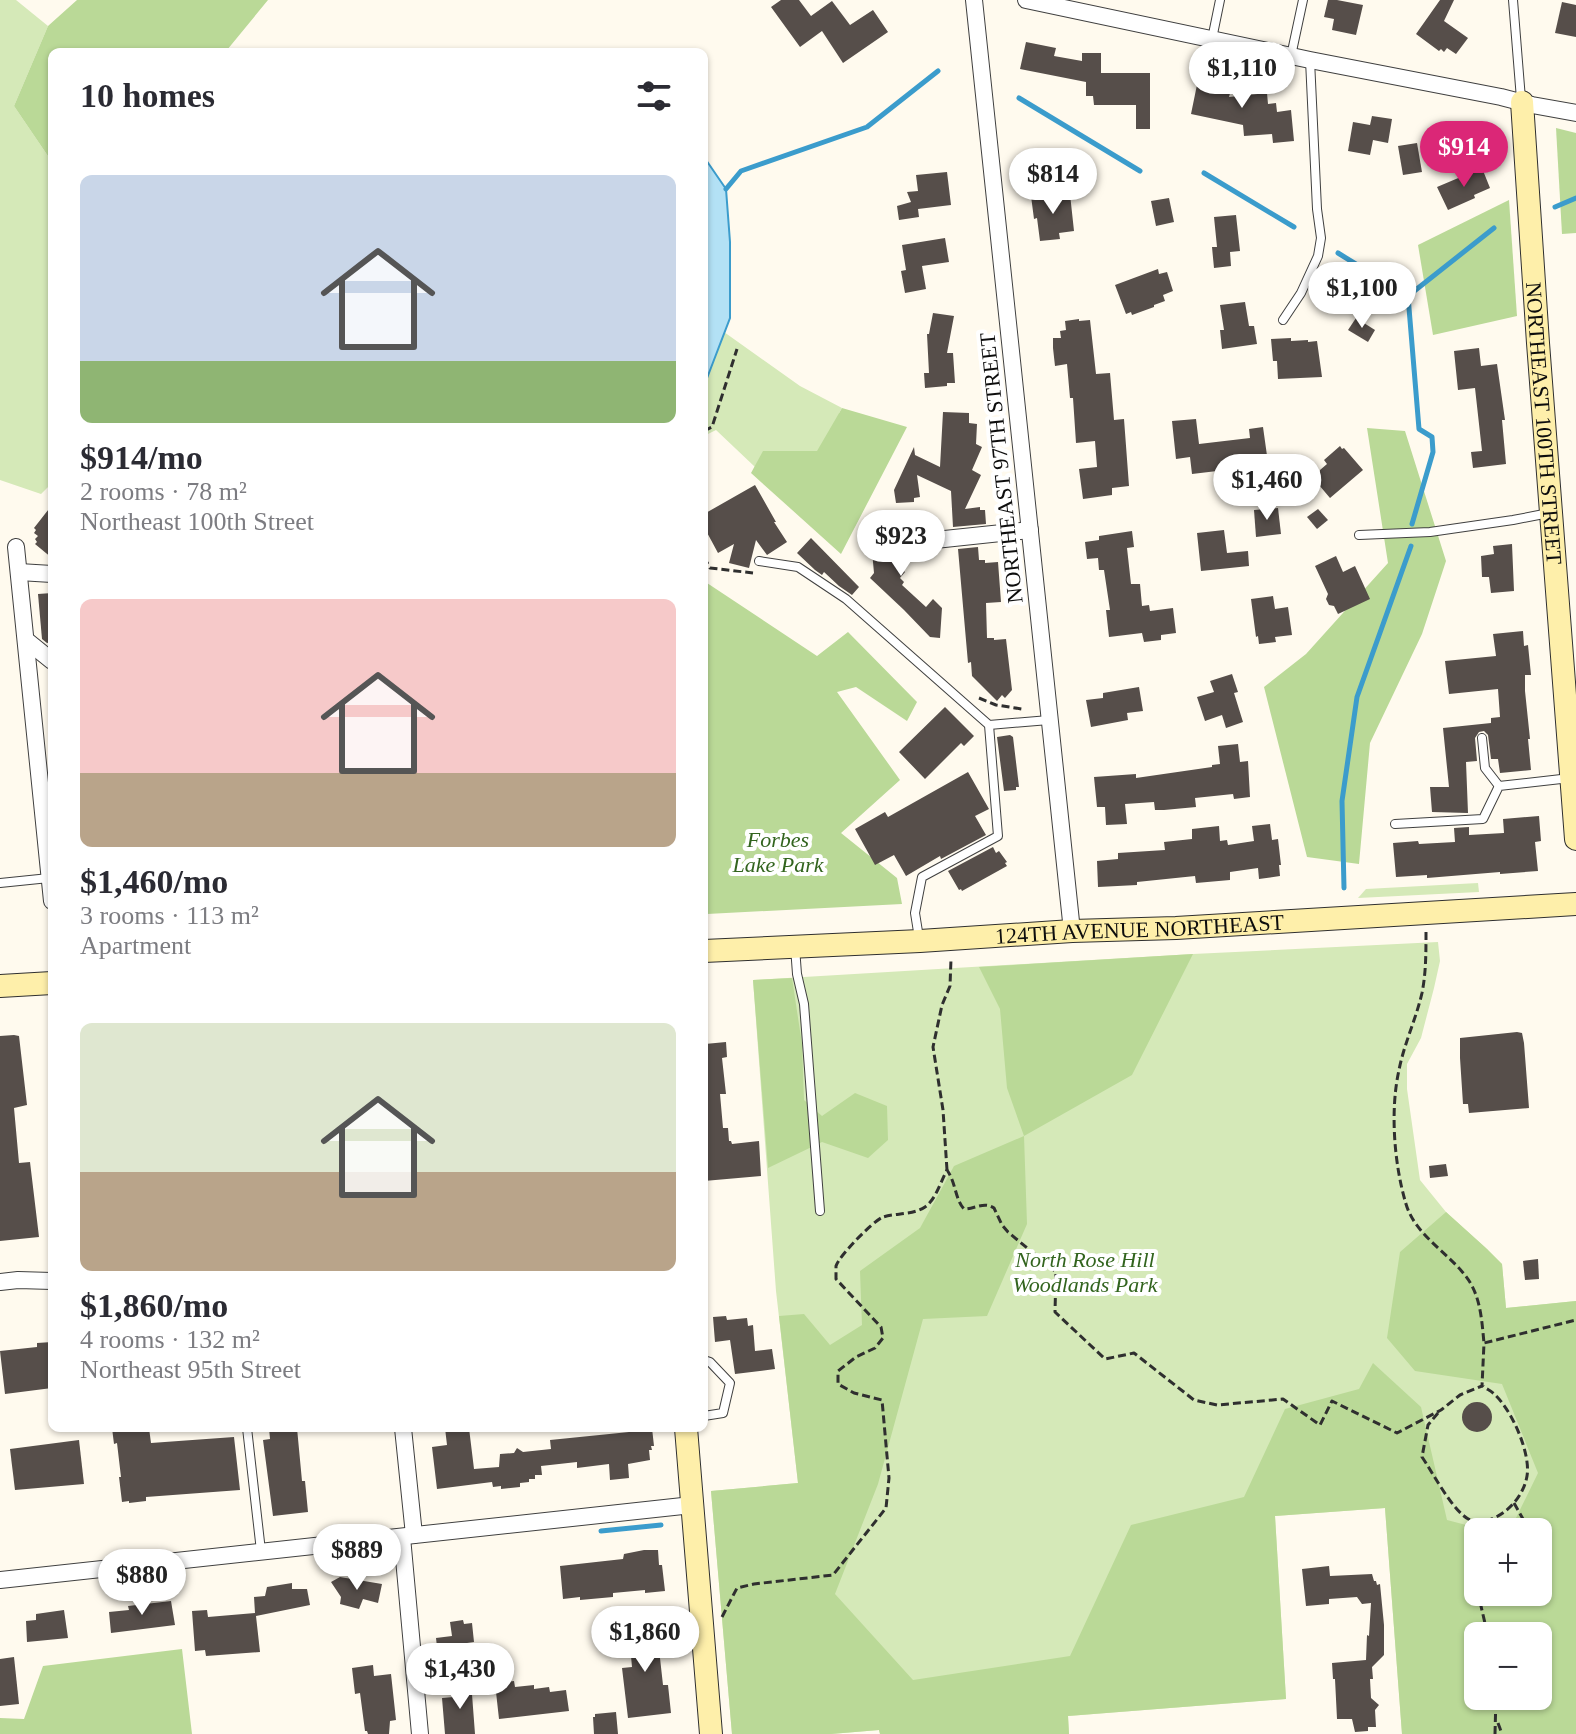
<!DOCTYPE html>
<meta charset="utf-8">
<style>
:root{--surface:#fff;--page:#f7f7f7;--text:#2b2b33;--muted:#7c7c81;--accent:#db2777}
body{margin:0;font-family:"Times New Roman",serif;background:var(--page);color:var(--text);height:100vh;display:flex;flex-direction:column;font-size:30px;white-space:nowrap}
*{box-sizing:border-box;margin:0}
p{font-size:26px;color:var(--muted)}
.icon{flex:none;width:44px;height:44px;fill:none;stroke:currentColor;stroke-width:2;stroke-linecap:round;stroke-linejoin:round}
.map{position:relative;flex:1;overflow:hidden}
.details{position:absolute;left:48px;top:48px;width:660px;height:1384px;display:flex;flex-direction:column;background:var(--surface);border-radius:12px;box-shadow:0 2px 6px #0004}
.details>*{flex:none}
.controls{position:absolute;left:1464px;top:1518px;display:grid;gap:16px}
.controls a{display:grid;place-items:center;width:88px;height:88px;border-radius:12px;background:var(--surface);box-shadow:0 2px 6px #0004;font-size:40px}
.price{position:absolute;translate:-50% -68px;padding:0 18px;border-radius:28px;background:#fff;color:#222;font-size:26px;line-height:52px;filter:drop-shadow(0 2px 4px #0008)}
.price::after{content:'';position:absolute;left:50%;top:48px;width:24px;height:18px;margin-left:-12px;background:inherit;clip-path:polygon(0 0,100% 0,50% 100%)}
.price.selected{background:var(--accent);color:#fff}
ul{padding:0;list-style:none}
li{display:grid;align-content:center;gap:16px;height:424px;padding:0 32px}
li span{display:grid;place-items:center;height:248px;border-radius:12px;color:#555}
li>.icon{margin-inline-start:auto}
span .icon{width:144px;height:144px;fill:#fffc;stroke-width:1}
li b{font-size:34px}
h2{display:flex;justify-content:space-between;align-items:center;height:96px;padding:0 32px;font-size:34px}
.map>svg:first-child{display:block}
</style>
<div class="map">
<svg width="1576" height="1734" viewBox="0 0 1576 1734">
<rect width="100%" height="100%" fill="#fffaee"/>
<g fill="#d5e9b8" fill-rule="evenodd">
<path d="M0,0H16L48,26L14,106L52,162V483L41,494L0,480Z"/>
<path d="M717,327L800,386L842,408L839,413L837,545L716,430L704,436V386Z"/>
<path d="M1478,883L1479,892L1358,898L1366,889Z"/>
<path d="M1438,942L1440,961L1434,988L1421,1038L1407,1064V1089L1420,1180L1446,1212L1487,1249L1502,1264L1506,1308L1576,1301V1734H1402L1385,1508L1275,1516L1286,1699L1068,1716L1069,1734H880L879,1730L831,1734H732L711,1491L798,1483L776,1291L753,980L1193,954ZM1478,1532H1538V1592H1478ZM1478,1636H1538V1696H1478Z"/>
</g>
<g fill="#bad997" fill-rule="evenodd">
<path d="M77,0H268L227,50L228,52H52V162L14,106L48,26Z"/>
<path d="M1556,128L1576,133V233L1562,234Z"/>
<path d="M1509,200L1517,316L1433,335L1418,245Z"/>
<path d="M842,408L907,427L841,554L751,473L763,451H817Z"/>
<path d="M1367,428L1405,431L1446,561L1422,634L1370,743L1359,864L1307,857L1264,687L1306,654L1388,563Z"/>
<path d="M704,581L817,656L848,632L917,702L907,721L856,687L837,692L900,780L841,833L897,878L902,904L707,914L704,910V730L706,725L704,723Z"/>
<path d="M1193,954L1132,1075L1024,1136L1027,1224L987,1316L923,1319L878,1484L835,1594L913,1680L1070,1656L1131,1525L1244,1497L1285,1409L1359,1389L1373,1363L1421,1407L1447,1520L1489,1531L1516,1518L1538,1473L1502,1384L1415,1371L1387,1338L1400,1252L1446,1212L1487,1249L1502,1264L1506,1308L1576,1301V1734H1402L1385,1508L1275,1516L1286,1699L1068,1716L1069,1734H880L879,1730L831,1734H732L711,1491L798,1483L779,1316L804,1314L830,1345L862,1325L860,1271L920,1228L954,1166L1024,1136L1007,1088L1000,1009L979,967ZM1478,1532H1538V1592H1478ZM1478,1636H1538V1696H1478Z"/>
<path d="M792,978L802,1044L804,1100L822,1116L855,1093L887,1106L888,1140L868,1158L822,1142L768,1168L753,980Z"/>
<path d="M182,1649L192,1734H0V1718L24,1719L43,1666Z"/>
</g>
<path fill="#b3e1f5" stroke="#3b9ccc" stroke-width="2" d="M704,157L726,189L730,242V318L704,386Z"/>
<g fill="none" stroke-linecap="round" stroke-linejoin="round">
<g stroke="#3b9ccc" stroke-width="5">
<path d="M1019,98L1140,171"/>
<path d="M1204,173L1294,227"/>
<path d="M726,189L741,171L867,127L938,71"/>
<path d="M1555,207L1576,198"/>
<path d="M1338,253L1408,296L1494,228"/>
<path d="M1408,296L1419,429L1432,437L1433,452L1412,524"/>
<path d="M1344,888L1342,801L1357,697L1411,546"/>
<path d="M601,1531L661,1525"/>
</g>
</g>
<g fill="#564e4a">
<path d="M781,0H799L811,16L832,1L850,25L873,10L888,32L843,63L822,31L800,47L771,7Z"/>
<path d="M1328,0H1337L1363,5L1356,35L1332,30L1334,19L1324,17Z"/>
<path d="M1440,0H1454L1444,21L1468,38L1456,54L1447,48L1444,52L1441,49L1439,51L1416,34Z"/>
<path d="M1562,2L1576,5V37L1555,33Z"/>
<path d="M1026,42L1056,48L1054,56L1082,61V53H1101V73H1150V129H1136V105H1094L1093,96H1086V82L1020,69Z"/>
<path d="M1199,75L1233,82L1229,97L1267,93L1268,104L1276,103L1277,112L1291,110L1294,141L1273,143L1272,134L1244,136L1243,125L1191,114Z"/>
<path d="M1372,116L1392,119L1388,143L1373,140L1370,155L1348,151L1353,122L1370,125Z"/>
<path d="M1417,143L1422,172L1403,175L1398,146Z"/>
<path d="M1482,168L1490,188L1474,195L1475,198L1448,210L1437,187Z"/>
<path d="M947,172L951,205L918,209L919,217L899,220L897,206L911,202L907,192L918,191L916,175Z"/>
<path d="M1048,194L1049,197L1070,194L1074,231L1059,233L1060,239L1040,241L1037,218L1034,219L1031,196Z"/>
<path d="M1169,198L1174,222L1156,226L1151,201Z"/>
<path d="M1236,215L1240,251L1230,252L1231,266L1214,268L1212,247H1217L1214,217Z"/>
<path d="M945,238L949,262L922,266L926,289L905,293L901,271L906,270L902,245Z"/>
<path d="M1158,269L1159,274L1167,272L1173,291L1163,295L1165,301L1154,305V307L1132,315L1131,312L1126,314L1115,285Z"/>
<path d="M1245,302L1249,326H1254L1257,344L1222,349L1220,330H1224L1220,305Z"/>
<path d="M933,313L954,316L947,353H953L955,383H947V386L925,388L924,373H929L927,334H929Z"/>
<path d="M1356,318L1375,330L1368,342L1348,330Z"/>
<path d="M1079,319V321L1090,320L1096,374L1110,373L1114,420L1124,419L1129,486L1112,488V495L1083,499L1079,469L1097,467L1095,441L1076,443L1073,398H1070L1067,364L1055,366L1053,348V338H1061L1060,331L1066,330L1065,321Z"/>
<path d="M1291,338V341L1308,340V342L1317,341L1322,377L1278,379L1277,361H1273L1271,339Z"/>
<path d="M1479,348L1481,366L1497,364L1505,420H1502L1506,464L1473,468L1471,452L1482,451L1475,388L1458,390L1454,351Z"/>
<path d="M943,412L969,413V423L977,424L976,444L982,447L972,470L981,475L965,509L980,507V510H985L986,524L953,527L951,491L917,475L920,497L914,498V502L896,503L894,490L914,447L915,455L940,467Z"/>
<path d="M1196,419L1199,444L1250,438L1249,429L1263,427L1270,477L1250,479L1249,473L1240,474L1239,470L1234,471V469L1192,474L1190,457L1176,459L1172,421Z"/>
<path d="M1340,446L1342,449L1344,448L1363,470L1330,498L1319,485L1320,470L1327,464L1324,460Z"/>
<path d="M755,485L776,522H774L787,542L767,555L756,540L749,568L729,563L734,544L718,553L704,527V514Z"/>
<path d="M52,505V558L35,544L37,542L35,539L38,536L34,533L36,530L34,528Z"/>
<path d="M1278,508L1281,534L1256,537L1254,510Z"/>
<path d="M1318,509L1328,520L1317,529L1307,517Z"/>
<path d="M897,524L898,536L911,534L913,551L886,554L905,572L900,578L904,582L902,585L926,607L933,599L942,608L940,638L930,637L904,610L870,578L874,573L870,529L878,528L877,526Z"/>
<path d="M1224,530L1227,553L1248,551L1249,566L1201,571L1197,533Z"/>
<path d="M1132,531L1134,547L1127,548L1131,584H1140L1142,606L1149,605L1150,611L1173,608L1176,633L1161,635V640L1144,642L1142,633L1109,637L1106,610H1110L1104,570H1099L1098,558L1087,559L1085,542L1099,540V536Z"/>
<path d="M811,538L859,587L852,595L839,586L824,572L822,575L815,570L797,553Z"/>
<path d="M1512,544L1514,591L1491,593L1489,577H1482L1481,556L1494,554L1493,546Z"/>
<path d="M978,547L979,560H985V563L998,562L1001,602L986,603L987,638H994V640L1006,639L1012,690L1005,698L1002,695L997,701L972,676L971,662L968,663L958,549Z"/>
<path d="M1336,556L1343,572L1355,566L1370,599L1338,614L1334,606L1329,605L1326,599L1328,594L1315,566Z"/>
<path d="M52,593V642L47,643L42,639L38,594Z"/>
<path d="M1273,596L1275,609L1288,607L1292,635L1275,637L1276,642L1259,644L1258,636L1256,637L1251,599Z"/>
<path d="M1523,631L1524,646L1528,645L1531,675H1525V691L1530,739H1528L1531,770L1500,773L1498,759H1491L1488,735L1484,731L1479,732L1475,738L1477,761L1466,762L1468,813L1432,812L1430,787H1449L1443,728L1491,723V718L1500,717L1498,689L1449,694L1445,661L1496,656L1493,634Z"/>
<path d="M1232,674L1238,692L1234,693L1243,722L1226,728L1222,715L1205,721L1197,697L1214,692L1210,681Z"/>
<path d="M1139,687L1143,711L1127,713L1128,720L1091,727L1086,700L1103,698V693Z"/>
<path d="M945,707L974,736L964,746L961,743L925,779L899,752Z"/>
<path d="M1010,735L1013,737L1019,787H1016V790L1004,791L997,737Z"/>
<path d="M1238,744L1240,762L1248,761L1250,797L1234,799L1233,794L1195,798L1196,807L1164,810H1155L1154,802L1125,804L1127,824L1106,825L1105,807H1097L1094,777L1136,774V778L1212,767V765L1220,764L1218,746Z"/>
<path d="M968,772L989,809L975,816L986,835L941,859L940,856L906,876L894,855L875,865L855,829L885,812L888,817Z"/>
<path d="M1539,816L1541,841L1535,842L1538,871L1500,874V872L1427,878V875L1396,877L1393,843L1418,841L1419,844L1455,842L1454,828L1469,827V835L1504,833L1503,819Z"/>
<path d="M1270,824L1272,840L1278,839L1281,865H1279L1280,876L1259,879L1258,868L1230,872V880L1196,883L1195,876L1137,882V885L1098,887L1097,861L1118,859V853L1165,850L1164,842L1192,839V829L1219,826L1220,841L1227,840L1228,845L1254,841L1252,826Z"/>
<path d="M993,847L996,853L999,851L1007,862L1005,863L1007,866L962,891L961,889L959,890L948,871Z"/>
<path d="M1517,1032L1522,1033L1524,1043L1529,1108L1469,1113L1468,1104H1463L1460,1058V1038Z"/>
<path d="M14,1035L19,1036L27,1105L14,1108L19,1163L30,1162L39,1237L0,1241V1036Z"/>
<path d="M726,1042L727,1057L722,1058L726,1094H720L723,1128H728L729,1141H731L732,1144L759,1141L761,1176L704,1181V1062H707L705,1044Z"/>
<path d="M1446,1164L1448,1176L1430,1178L1429,1166Z"/>
<path d="M1538,1259L1539,1279L1525,1280L1523,1261Z"/>
<path d="M726,1316L727,1320L747,1318L748,1326L753,1325L755,1351L772,1349L775,1369L735,1374L730,1340L715,1342L713,1317Z"/>
<path d="M52,1342V1388L5,1394L0,1351L37,1347V1343Z"/>
<circle cx="1477" cy="1417" r="15"/>
<path d="M112,1428H149L151,1443L234,1437L240,1490L146,1497V1501L129,1503V1501L122,1502L119,1477H121L117,1443L114,1444Z"/>
<path d="M269,1428H297L302,1481H305L308,1512L273,1516L263,1440L270,1439Z"/>
<path d="M445,1428H469L474,1469L499,1467L500,1454L514,1453L517,1448L523,1452L551,1449L550,1440L629,1432L628,1428H652L654,1446H651L652,1450H649L650,1460L628,1464L629,1478L610,1480L609,1464L577,1468V1462L541,1466L542,1475H535V1479H529V1482L520,1483V1487L501,1489V1486L493,1487L492,1482L437,1489L432,1447L447,1445Z"/>
<path d="M79,1440L84,1484L15,1490L10,1449Z"/>
<path d="M644,1550H658L659,1565H662L665,1591L645,1593V1590L613,1593V1597L580,1600V1597L563,1599L560,1566L623,1559L624,1554Z"/>
<path d="M1329,1566L1330,1576L1372,1574L1374,1581H1376L1377,1585L1380,1584L1384,1625V1655L1372,1667L1373,1679H1370L1371,1698L1379,1705L1375,1710L1376,1727H1368V1731L1355,1732L1352,1719H1337L1335,1679H1333L1332,1663L1366,1660L1367,1635L1369,1636L1371,1603L1362,1604L1357,1597L1329,1599V1604L1306,1606L1302,1569Z"/>
<path d="M340,1577L382,1584L378,1603L363,1599L359,1609L340,1604L341,1597L331,1582Z"/>
<path d="M292,1583V1589H307L310,1605L256,1616L260,1652L206,1656L205,1650L195,1651L192,1611L207,1610L208,1617L255,1613L254,1597L265,1596L267,1587Z"/>
<path d="M171,1601L175,1625L111,1633L109,1612L129,1610L128,1606Z"/>
<path d="M64,1610L68,1638L27,1642L26,1621L36,1620V1614Z"/>
<path d="M463,1620L464,1624L472,1623L474,1642L467,1643L468,1652L438,1656L436,1638L452,1636L450,1622Z"/>
<path d="M653,1621L654,1631H657L663,1685H668L671,1713L628,1718L622,1668L632,1667L628,1623Z"/>
<path d="M14,1657L19,1704L0,1706V1659Z"/>
<path d="M373,1665L374,1676L391,1674L396,1720L390,1721L389,1734H368L367,1731H365L360,1693L355,1694L352,1668Z"/>
<path d="M471,1681L475,1734H445L442,1698L454,1697V1691L457,1690L456,1682Z"/>
<path d="M514,1681L515,1687L534,1685V1689L549,1687L550,1692L566,1690L569,1711L499,1719L495,1683Z"/>
<path d="M616,1712L618,1734H594L593,1717H595V1714Z"/>
</g>
<g fill="none" stroke-linecap="round" stroke-linejoin="round">
<g stroke="#404040" stroke-width="10">
<g id="lane">
<path d="M1513,0L1521,99"/>
<path d="M1212,39L1220,0"/>
<path d="M1291,56L1303,0"/>
<path d="M1283,320L1301,293L1318,256L1321,238L1317,209L1310,60"/>
<path d="M1359,535L1430,532L1513,520L1549,513"/>
<path d="M759,561L798,567L846,599L989,725L998,836L922,877L915,913L919,938"/>
<path d="M989,725L1049,720"/>
<path d="M1482,738L1485,768L1499,786"/>
<path d="M1395,824L1483,819L1499,786L1570,778"/>
<path d="M0,883L49,878"/>
<path d="M795,947L797,974L804,1004L820,1211"/>
<path d="M704,1360L710,1362L730,1383L723,1413L704,1416"/>
<path d="M247,1428L261,1551"/>
</g>
</g>
<g stroke="#404040" stroke-width="18">
<g id="street">
<path d="M974,0L1072,931"/>
<path d="M1026,0L1310,60L1501,97L1532,105L1576,113"/>
<path d="M935,540L1030,530"/>
<path d="M16,547L52,901"/>
<path d="M19,572L52,574"/>
<path d="M26,640L52,661"/>
<path d="M0,1282L18,1280L52,1281"/>
<path d="M403,1428L414,1535"/>
<path d="M402,1537L420,1734"/>
<path d="M0,1580L692,1505"/>
</g>
</g>
<g stroke="#2f2f2f" stroke-width="24">
<g id="secondary">
<path id="s1" d="M1522,102L1538,343L1576,839"/>
<path id="s2" d="M704,951L920,941L1072,931L1176,928L1576,904"/>
<path d="M0,986L52,983"/>
<path d="M686,1428L711,1734"/>
</g>
</g>
<g stroke="#2f2f2f" stroke-width="3" stroke-dasharray="8 4" stroke-linecap="butt">
<path d="M704,431L712,427L737,349"/>
<path d="M704,557L710,568L753,573"/>
<path d="M979,698L996,705L1022,709"/>
<path d="M1426,932C1426,953 1426,973 1422,993C1416,1019 1404,1044 1399,1070C1390,1110 1394,1164 1406,1204C1416,1238 1454,1255 1471,1284C1481,1302 1482,1323 1484,1343"/>
<path d="M947,1170L943,1110L933,1047L942,1005L950,986L951,959"/>
<path d="M1438,1413L1428,1425L1422,1457C1433,1473 1453,1512 1470,1520C1479,1524 1485,1522 1494,1518C1510,1511 1524,1494 1527,1476C1531,1453 1511,1408 1493,1393C1490,1390 1486,1389 1483,1386"/>
<path d="M1514,1503L1523,1519"/>
<path d="M1481,1532L1482,1523"/>
<path d="M1478,1579L1477,1589L1488,1636"/>
<path d="M722,1617L737,1588L754,1584L833,1575L886,1508L889,1478L882,1400L854,1393L838,1384V1371L856,1357L875,1348L883,1338L881,1327L836,1279C836,1278 836,1267 836,1266C839,1256 873,1221 883,1217C896,1213 913,1215 925,1207C936,1199 940,1183 947,1170C956,1183 955,1199 964,1209C975,1209 984,1201 994,1208L1002,1225L1008,1232L1056,1272L1055,1312L1105,1359L1134,1353L1194,1400L1217,1405L1283,1399L1320,1425L1332,1401L1397,1433L1441,1410L1460,1395L1482,1386L1484,1343L1576,1320"/>
<path d="M1467,1653L1478,1652"/>
<path d="M1531,1696L1542,1703"/>
<path d="M1498,1723L1502,1734"/>
<path d="M1495,1734L1496,1696"/>
</g>
<use href="#lane" stroke="#fff" stroke-width="8"/>
<use href="#street" stroke="#fff" stroke-width="16"/>
<use href="#secondary" stroke="#feefaa" stroke-width="22"/>
</g>
<g text-anchor="middle" dominant-baseline="central" stroke-width="8" stroke-linejoin="round" paint-order="stroke">
<g font-size="22" fill="#0d0d0d" stroke="#fff">
<text stroke="none"><textPath href="#s1" startOffset="322">NORTHEAST 100TH STREET</textPath></text>
<text transform="translate(1001 468) rotate(-96)">NORTHEAST 97TH STREET</text>
<text stroke="none"><textPath href="#s2" startOffset="436">124TH AVENUE NORTHEAST</textPath></text>
</g>
<g font-size="22" font-style="italic" fill="#32641e" stroke="#fff">
<text x="778" y="839">Forbes<tspan x="778" dy="25">Lake Park</tspan></text>
<text x="1085" y="1259">North Rose Hill<tspan x="1085" dy="25">Woodlands Park</tspan></text>
</g>
</g>
</svg>
<div class="controls">
<a>+</a>
<a>−</a>
</div>
<b class="price" style="left:1242px;top:110px">$1,110</b>
<b class="price selected" style="left:1464px;top:189px">$914</b>
<b class="price" style="left:1053px;top:216px">$814</b>
<b class="price" style="left:1362px;top:330px">$1,100</b>
<b class="price" style="left:1267px;top:522px">$1,460</b>
<b class="price" style="left:901px;top:578px">$923</b>
<b class="price" style="left:357px;top:1592px">$889</b>
<b class="price" style="left:142px;top:1617px">$880</b>
<b class="price" style="left:645px;top:1674px">$1,860</b>
<b class="price" style="left:460px;top:1711px">$1,430</b>
<section class="details">
<h2>10 homes<svg class="icon" aria-label="filters" viewBox="0 0 24 24"><path d="M4 7h16M4 17h16"/><circle cx="9" cy="7" r="2"/><circle cx="15" cy="17" r="2"/></svg></h2>
<ul>
<li><span style="background:linear-gradient(#c9d6e8 75%,#8fb573 0)"><svg class="icon" aria-label="home" viewBox="0 0 24 24"><path d="M3 11l9-7 9 7M6 9v11h12V9"/></svg></span><div><b>$914/mo</b><p>2 rooms · 78 m²</p><p>Northeast 100th Street</p></div></li>
<li><span style="background:linear-gradient(#f6c9c9 70%,#b9a48a 0)"><svg class="icon" aria-label="home" viewBox="0 0 24 24"><path d="M3 11l9-7 9 7M6 9v11h12V9"/></svg></span><div><b>$1,460/mo</b><p>3 rooms · 113 m²</p><p>Apartment</p></div></li>
<li><span style="background:linear-gradient(#dfe7d0 60%,#b9a48a 0)"><svg class="icon" aria-label="home" viewBox="0 0 24 24"><path d="M3 11l9-7 9 7M6 9v11h12V9"/></svg></span><div><b>$1,860/mo</b><p>4 rooms · 132 m²</p><p>Northeast 95th Street</p></div></li>
</ul>
</section>
</div>
